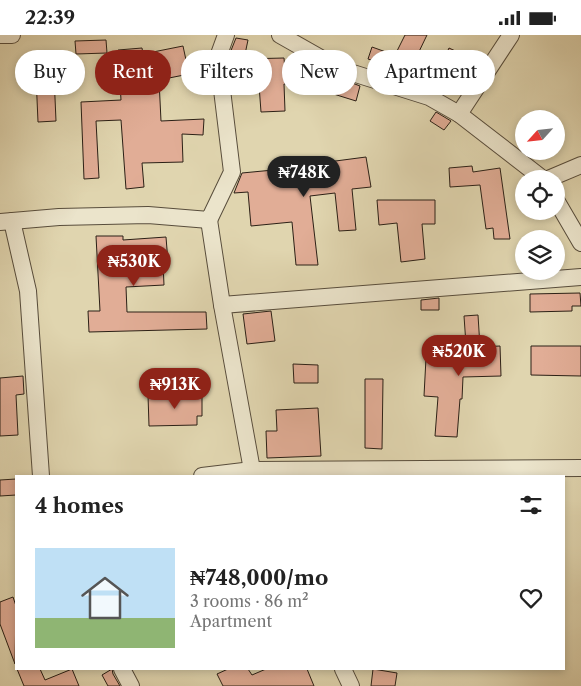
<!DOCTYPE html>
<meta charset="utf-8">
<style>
:root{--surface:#fff;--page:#f6f6f6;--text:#222;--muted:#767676;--accent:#8f2418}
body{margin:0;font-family:"Libre Caslon Text",serif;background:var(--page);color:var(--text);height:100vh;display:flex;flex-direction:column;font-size:19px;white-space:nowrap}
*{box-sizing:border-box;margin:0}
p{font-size:16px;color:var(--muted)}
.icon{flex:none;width:28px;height:28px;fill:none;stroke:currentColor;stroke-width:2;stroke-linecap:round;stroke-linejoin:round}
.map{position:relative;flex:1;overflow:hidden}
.sheet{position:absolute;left:15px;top:440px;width:550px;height:195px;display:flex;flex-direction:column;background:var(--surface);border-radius:0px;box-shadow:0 2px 8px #0003}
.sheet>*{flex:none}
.top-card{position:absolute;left:15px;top:15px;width:551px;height:45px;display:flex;gap:10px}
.needle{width:32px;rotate:243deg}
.tools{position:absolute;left:515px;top:75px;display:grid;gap:10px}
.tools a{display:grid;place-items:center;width:50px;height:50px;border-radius:50%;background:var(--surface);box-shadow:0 2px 8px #0003;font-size:25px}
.price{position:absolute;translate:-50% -42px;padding:0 11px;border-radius:18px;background:var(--accent);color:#fff;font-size:16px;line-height:32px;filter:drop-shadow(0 1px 2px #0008)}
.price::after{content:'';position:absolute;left:50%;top:30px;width:15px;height:11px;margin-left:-8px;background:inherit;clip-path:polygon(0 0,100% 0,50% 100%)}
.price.active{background:#222;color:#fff}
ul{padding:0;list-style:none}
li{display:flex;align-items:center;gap:15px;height:125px;padding:0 20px}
li span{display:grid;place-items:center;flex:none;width:140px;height:100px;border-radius:0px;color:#555}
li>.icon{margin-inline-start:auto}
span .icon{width:60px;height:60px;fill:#fffc;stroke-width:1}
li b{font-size:21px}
h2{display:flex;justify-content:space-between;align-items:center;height:60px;padding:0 20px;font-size:21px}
.tag{padding:0 18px;border-radius:22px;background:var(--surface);box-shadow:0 2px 8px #0003;font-size:18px;line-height:45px}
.tag.active{background:var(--accent);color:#fff}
.status{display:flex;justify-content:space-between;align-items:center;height:35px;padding:0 25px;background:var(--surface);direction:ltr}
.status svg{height:14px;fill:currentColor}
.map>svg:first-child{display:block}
</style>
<div class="status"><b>22:39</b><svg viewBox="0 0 49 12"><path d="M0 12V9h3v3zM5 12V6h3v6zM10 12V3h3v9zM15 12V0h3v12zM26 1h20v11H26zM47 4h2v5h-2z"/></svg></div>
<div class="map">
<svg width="581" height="651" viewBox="0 0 581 651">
<rect width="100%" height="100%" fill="#e0d5af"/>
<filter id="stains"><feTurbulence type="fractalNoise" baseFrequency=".004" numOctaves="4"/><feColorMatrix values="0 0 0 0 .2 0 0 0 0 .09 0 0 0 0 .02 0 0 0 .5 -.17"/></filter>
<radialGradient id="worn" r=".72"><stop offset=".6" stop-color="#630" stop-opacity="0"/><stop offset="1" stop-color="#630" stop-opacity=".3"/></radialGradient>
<g fill="#e1ad96" stroke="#2b2016">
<path d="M405,0H427L414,27L396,18Z"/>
<path d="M236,3L248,5L244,24L284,23L286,49H284L285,76L261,77L259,50L232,51L228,23Z"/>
<path d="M106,5L107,18L76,19L75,6Z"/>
<path d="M183,11L189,39L159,45L161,86L204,84L203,100L182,99L183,127L142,128L144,152L126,154L121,85L96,86L99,143L84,144L81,67L121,65L118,15L142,13L143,19Z"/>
<path d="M372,12L386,17L383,29L368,24Z"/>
<path d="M449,13L466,21L453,47L450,45L443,57L432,50Z"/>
<path d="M53,17L56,86L38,87L35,18Z"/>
<path d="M329,39L360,51L356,66L324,56Z"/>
<path d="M436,77L451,86L444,95L430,86Z"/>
<path d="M366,122L371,152L352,154L356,195L339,196L335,158L310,161L318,230H296L292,187L251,191L248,157L234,158L242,138L305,132V130Z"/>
<path d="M472,131L473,137L500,133L510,204H494L493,193L486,194L480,150L450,152L449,133Z"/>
<path d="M377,165H435V189H422L425,224L401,227L397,188L379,190Z"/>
<path d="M96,201H123V205L166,202L168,227L163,228L164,250L126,252L127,277H206L207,294L89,297L88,276H100Z"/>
<path d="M580,258L581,271H572V276L530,277V259Z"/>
<path d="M439,263V275H421V265Z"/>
<path d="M271,276L275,306L247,309L243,279Z"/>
<path d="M478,280L480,312L500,311L501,341L463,342L462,364H460L457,402L435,401L438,362L424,361L426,323L467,324L464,281Z"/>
<path d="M531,311H581V341L531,340Z"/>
<path d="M293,329L318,330V348H294Z"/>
<path d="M23,341L24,359L16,360L18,400L0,401V343Z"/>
<path d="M365,344H383L382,414L365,413Z"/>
<path d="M202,359V381H197V390L149,391L148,360Z"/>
<path d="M318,373L321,421L267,423L266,396H277L276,375Z"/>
<path d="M16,444V460L0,461V445Z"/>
<path d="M13,562L16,571L15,629L0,589V567Z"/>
<path d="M17,634H40L45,645L72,634L79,651H24Z"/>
<path d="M112,634L113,639L120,651H108L102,640Z"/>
<path d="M228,634H248L252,640L266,634H307L314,651H223L217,639Z"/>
<path d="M373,634L397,638L395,651H371Z"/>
</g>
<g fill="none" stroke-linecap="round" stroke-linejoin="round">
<g stroke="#584d3c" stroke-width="18">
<g id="minor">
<path d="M0,0H12"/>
<path d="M280,0L340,34L429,62L459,79L543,144"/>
<path d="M459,79L511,0"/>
<path d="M548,144L581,130"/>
<path d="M556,165L581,208"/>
<path d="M209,185L222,270L252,435L255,441"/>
<path d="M12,186L28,256L41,441"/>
<path d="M0,187L59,182L148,180L209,185L232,137L218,22L226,0"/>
<path d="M222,270L581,242"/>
<path d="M202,441L252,435L581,433"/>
<path d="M122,634L131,651"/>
<path d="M343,634L351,651"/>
</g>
</g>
<use href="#minor" stroke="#ebe4cb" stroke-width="16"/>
</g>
<rect width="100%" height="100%" filter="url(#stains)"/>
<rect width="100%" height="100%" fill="url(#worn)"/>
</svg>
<div class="tools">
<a><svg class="needle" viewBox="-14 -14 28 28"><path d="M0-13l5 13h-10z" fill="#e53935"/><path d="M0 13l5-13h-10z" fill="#767676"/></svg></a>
<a><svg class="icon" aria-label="locate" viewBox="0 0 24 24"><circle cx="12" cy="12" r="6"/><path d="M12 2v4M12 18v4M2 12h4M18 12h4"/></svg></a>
<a><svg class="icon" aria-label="layers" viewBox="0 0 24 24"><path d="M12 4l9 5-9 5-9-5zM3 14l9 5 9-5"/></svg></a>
</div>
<b class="price active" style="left:304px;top:163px">₦748K</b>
<b class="price" style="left:134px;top:252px">₦530K</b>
<b class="price" style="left:459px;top:342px">₦520K</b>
<b class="price" style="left:175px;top:375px">₦913K</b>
<div class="top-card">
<a class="tag">Buy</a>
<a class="tag active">Rent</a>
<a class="tag">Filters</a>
<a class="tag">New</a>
<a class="tag">Apartment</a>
</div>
<section class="sheet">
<h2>4 homes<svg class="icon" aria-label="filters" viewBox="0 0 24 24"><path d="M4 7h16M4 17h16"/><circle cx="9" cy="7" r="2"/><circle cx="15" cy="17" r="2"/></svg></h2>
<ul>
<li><span style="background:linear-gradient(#bfe0f5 70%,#8fb573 0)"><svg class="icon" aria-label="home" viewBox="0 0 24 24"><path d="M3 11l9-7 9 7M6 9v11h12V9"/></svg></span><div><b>₦748,000/mo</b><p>3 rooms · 86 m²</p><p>Apartment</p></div><svg class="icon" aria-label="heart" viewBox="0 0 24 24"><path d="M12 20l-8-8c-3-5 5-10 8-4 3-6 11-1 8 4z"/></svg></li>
</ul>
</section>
</div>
